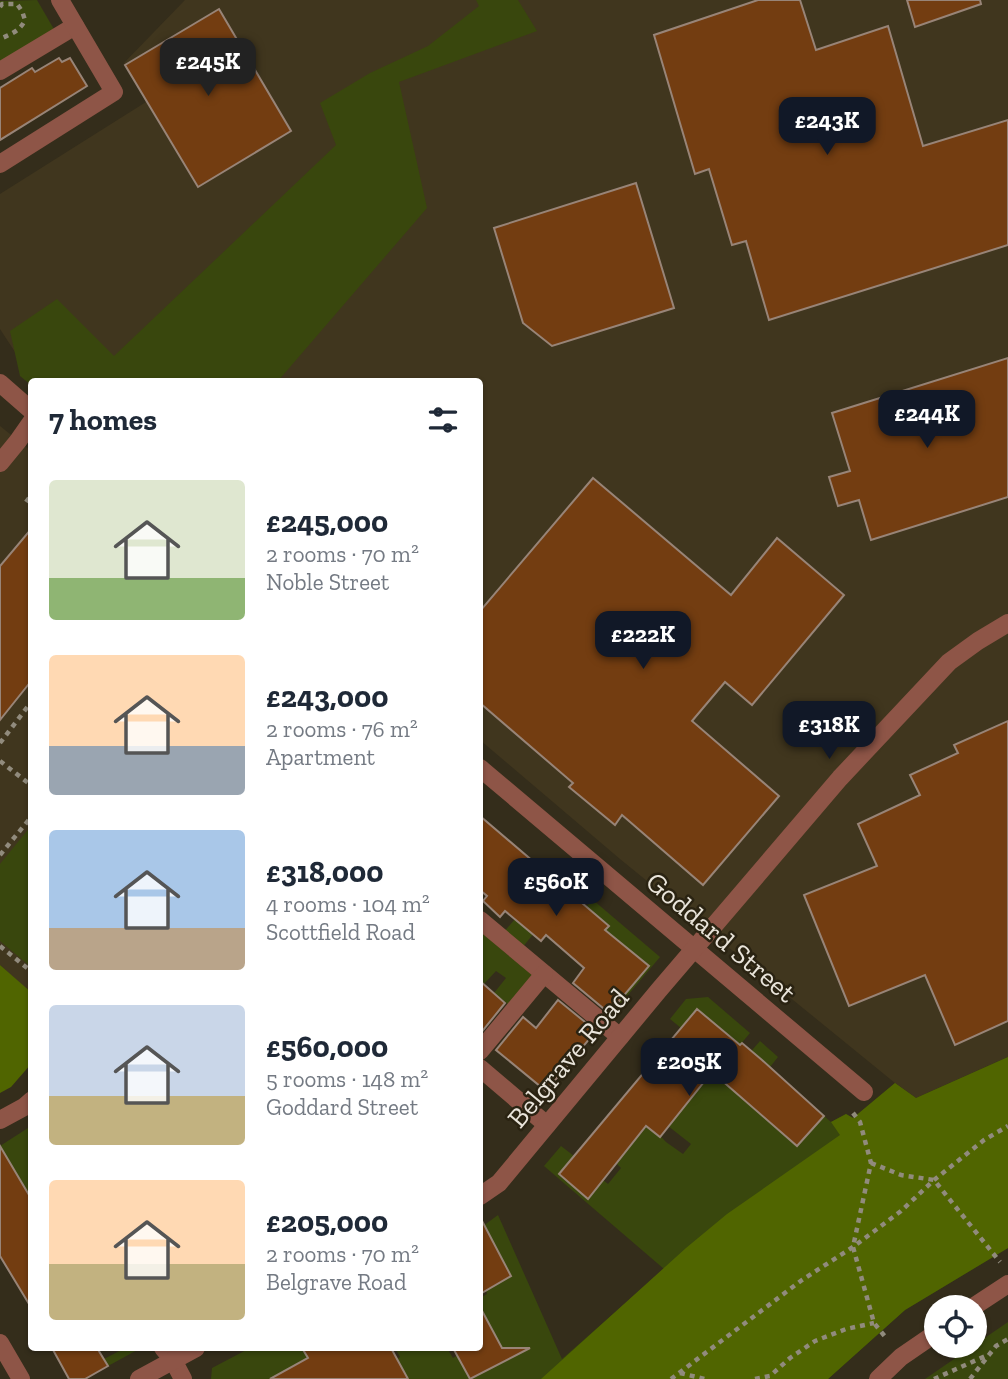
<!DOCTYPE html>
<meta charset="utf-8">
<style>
:root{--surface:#fff;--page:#f2f2f3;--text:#1f2937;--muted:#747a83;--accent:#111827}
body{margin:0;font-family:"Zilla Slab",serif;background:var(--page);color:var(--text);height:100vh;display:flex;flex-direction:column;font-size:26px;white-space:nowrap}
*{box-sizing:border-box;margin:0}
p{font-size:23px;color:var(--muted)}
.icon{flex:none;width:38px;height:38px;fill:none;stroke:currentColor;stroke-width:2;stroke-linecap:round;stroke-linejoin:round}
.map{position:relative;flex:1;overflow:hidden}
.side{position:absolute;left:28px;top:378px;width:455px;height:973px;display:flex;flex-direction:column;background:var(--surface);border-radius:7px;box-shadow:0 2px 5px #0004}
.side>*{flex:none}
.controls{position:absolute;left:924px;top:1295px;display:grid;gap:14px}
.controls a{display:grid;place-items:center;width:63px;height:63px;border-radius:50%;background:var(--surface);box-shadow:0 2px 5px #0004;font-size:35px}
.price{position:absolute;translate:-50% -60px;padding:0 16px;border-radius:14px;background:var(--accent);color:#fff;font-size:23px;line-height:46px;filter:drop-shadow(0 2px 4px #0008)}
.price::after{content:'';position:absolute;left:50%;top:42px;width:21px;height:16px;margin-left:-10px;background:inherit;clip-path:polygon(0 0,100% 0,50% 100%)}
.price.on{background:#222;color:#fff}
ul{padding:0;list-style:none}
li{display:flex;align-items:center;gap:21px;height:175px;padding:0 21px}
li span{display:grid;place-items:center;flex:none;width:196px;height:140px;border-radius:7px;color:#555}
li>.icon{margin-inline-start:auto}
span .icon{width:84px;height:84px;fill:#fffc;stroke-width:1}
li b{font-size:30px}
h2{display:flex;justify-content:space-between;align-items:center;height:84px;padding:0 21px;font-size:30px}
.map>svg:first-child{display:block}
</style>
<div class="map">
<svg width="1008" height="1379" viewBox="0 0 1008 1379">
<rect width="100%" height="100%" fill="#342d1b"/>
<g fill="#40361e">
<path d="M185,0H1008V1057L916,1098L895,1083L620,859L480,740V382L34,381L0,329V194L146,102L124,63Z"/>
<path d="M0,426L31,451V993L0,965Z"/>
</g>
<g fill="#39470d">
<path d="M37,0L55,31L0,65V1Z"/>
<path d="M476,0H518L537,31L399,82L427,208L278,381L32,382L31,385L20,376L10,331L57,299L114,356L336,145L320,103L370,73L428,46L479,6Z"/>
<path d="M31,826V967L0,941V864Z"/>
<path d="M593,900L660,957L616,1009L613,1007L605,930L609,926L586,907Z"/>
<path d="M515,919L538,928L522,948L503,933Z"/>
<path d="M480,931L532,975L508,1004L494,993L506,978L496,971L484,984L480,980Z"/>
<path d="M708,997L750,1033L724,1064L733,1072L760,1041L778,1057L770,1067L726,1084L797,1146L824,1116L831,1122L846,1114L853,1118L895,1083L916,1098L1008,1057V1248L905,1310L828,1379H472L508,1359L491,1337L480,1318V1298L487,1294L486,1290L511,1276L483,1226L498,1215L562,1359L664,1269L544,1166L561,1146L574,1156L559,1175L588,1199L603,1180L608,1184L621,1168L616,1163L649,1124L666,1142L683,1154L691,1144L668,1126L720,1055L734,1040L698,1010L681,1028L670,1019L686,999Z"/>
<path d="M28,1128L31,1134V1201L0,1146Z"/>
<path d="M1008,1322V1379H925Z"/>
<path d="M125,1348H141L108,1366L104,1359Z"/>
<path d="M250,1348H328L294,1366L275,1379H211L212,1368Z"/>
<path d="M395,1348H447L453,1358L458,1355L470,1379H408L397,1359L400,1357Z"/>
</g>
<g fill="#506500">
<path d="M0,965L32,993L31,1064L11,1087L0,1093Z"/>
<path d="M1008,1057V1248L905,1310L828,1379H541L686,1248L727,1214L840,1135L831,1122L846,1114L853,1118L895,1083L916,1098Z"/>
</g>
<g fill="#733d11" stroke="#988477" stroke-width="2">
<path d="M758,0H800L816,50L888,26L923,146L1008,120V245L769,320L746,241L732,245L709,169L695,174L654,35Z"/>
<path d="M907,0H980L981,4L915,27Z"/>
<path d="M219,9L291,131L198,187L125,65Z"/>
<path d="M59,58L62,62L70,58L87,86L0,140V88L32,68L35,72Z"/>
<path d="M636,183L674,308L552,346L523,323L494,228Z"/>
<path d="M1008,358V497L871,540L859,500L838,506L829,477L850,471L832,413Z"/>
<path d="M593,478L731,595L777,538L844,595L752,705L725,682L692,721L779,796L703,885L622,815L615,825L569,787L573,783L480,703V611Z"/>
<path d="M32,528V680L0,720V566Z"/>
<path d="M1008,721V1021L955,1045L925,975L849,1006L804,895L877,866L858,824L920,795L910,775L958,753L954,745Z"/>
<path d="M480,816L609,926L605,930L649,966L609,1013L573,983L584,968L546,935L541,941L505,911L500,917L483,901L487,896L480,890Z"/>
<path d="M480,981L505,1003L480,1034Z"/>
<path d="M558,1000L596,1031L546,1091L496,1050L523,1017L536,1028Z"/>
<path d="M697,1009L740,1045L742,1043L762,1060L824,1116L797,1146L712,1072L660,1137L646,1126L588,1199L559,1174Z"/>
<path d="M0,1146L32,1200V1309L0,1256Z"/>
<path d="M480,1217L511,1276L480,1294Z"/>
<path d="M480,1307L502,1348H530L470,1379L453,1348H480Z"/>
<path d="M52,1348H97L108,1366L85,1379H69Z"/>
<path d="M302,1348H391L408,1379H270L308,1358Z"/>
</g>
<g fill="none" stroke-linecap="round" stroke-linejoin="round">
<g stroke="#918b7d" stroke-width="4.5" stroke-dasharray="5 5" stroke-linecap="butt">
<path d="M0,7L2,4H17L22,11L25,20C20,31 11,34 0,39"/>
<path d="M26,502L32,494"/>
<path d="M0,743L32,701"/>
<path d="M0,761L32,786"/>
<path d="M0,855L32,816"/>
<path d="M0,946L32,972"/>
<path d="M853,1113L860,1122L871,1163L853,1247L874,1323L887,1339"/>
<path d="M871,1163L901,1175L934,1180L1000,1262"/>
<path d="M680,1373L705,1379"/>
<path d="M671,1379L802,1280L853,1247L901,1211L934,1180L984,1140L1008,1126"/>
<path d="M755,1379L770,1376L790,1358L815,1341L846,1329L874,1323"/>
<path d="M934,1379L990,1354"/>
<path d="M970,1379L996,1346L1008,1339"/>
</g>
<g stroke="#8e5547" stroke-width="18">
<path d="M0,71L75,26"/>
<path d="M0,164L114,92L60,0"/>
<path d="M0,383L32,411"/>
<path d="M0,463L18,441L32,421"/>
<path d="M480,768L864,1092"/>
<path d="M480,920L620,1037"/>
<path d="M480,1051L544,974"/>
<path d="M480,1068L547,1125"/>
<path d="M0,1120L24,1107L32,1100"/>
<path d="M480,1196L499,1183L659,990L840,778L949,662L978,641L1008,623"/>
<path d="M973,1307L1008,1284"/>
<path d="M0,1343L21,1379"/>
<path d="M163,1348L173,1360L183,1379"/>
<path d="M139,1379L196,1348"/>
<path d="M878,1379L901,1357L936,1333"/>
</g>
</g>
<g text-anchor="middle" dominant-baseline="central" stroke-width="5" stroke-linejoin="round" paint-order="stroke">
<g font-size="28" fill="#e9e4da" stroke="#2a2312">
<text transform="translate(721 937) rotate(40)">Goddard Street</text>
<text transform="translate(568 1058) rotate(-50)">Belgrave Road</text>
</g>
</g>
</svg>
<div class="controls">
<a><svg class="icon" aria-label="locate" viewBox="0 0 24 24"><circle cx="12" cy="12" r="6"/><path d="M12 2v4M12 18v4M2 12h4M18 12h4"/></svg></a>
</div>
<b class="price on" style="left:208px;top:98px">£245K</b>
<b class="price" style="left:827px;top:157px">£243K</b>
<b class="price" style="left:927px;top:450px">£244K</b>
<b class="price" style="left:643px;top:671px">£222K</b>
<b class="price" style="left:829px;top:761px">£318K</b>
<b class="price" style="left:556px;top:918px">£560K</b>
<b class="price" style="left:689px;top:1098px">£205K</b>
<section class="side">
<h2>7 homes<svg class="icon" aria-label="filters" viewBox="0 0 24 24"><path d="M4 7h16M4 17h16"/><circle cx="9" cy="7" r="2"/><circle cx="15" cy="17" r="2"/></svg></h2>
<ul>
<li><span style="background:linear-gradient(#dfe7d0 70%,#8fb573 0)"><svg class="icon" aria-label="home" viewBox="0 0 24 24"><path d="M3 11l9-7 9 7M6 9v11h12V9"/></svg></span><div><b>£245,000</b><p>2 rooms · 70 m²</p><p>Noble Street</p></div></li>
<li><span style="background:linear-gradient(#ffd9b3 65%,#9aa5b1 0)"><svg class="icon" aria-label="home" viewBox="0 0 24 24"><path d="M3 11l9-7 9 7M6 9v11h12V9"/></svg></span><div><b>£243,000</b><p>2 rooms · 76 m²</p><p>Apartment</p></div></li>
<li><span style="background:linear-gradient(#a9c7e8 70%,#b9a48a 0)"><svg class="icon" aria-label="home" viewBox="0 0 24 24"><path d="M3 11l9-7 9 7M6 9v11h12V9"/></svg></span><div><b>£318,000</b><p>4 rooms · 104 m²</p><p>Scottfield Road</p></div></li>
<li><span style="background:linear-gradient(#c9d6e8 65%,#c2b280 0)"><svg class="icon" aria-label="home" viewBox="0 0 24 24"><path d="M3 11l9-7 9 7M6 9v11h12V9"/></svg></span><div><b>£560,000</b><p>5 rooms · 148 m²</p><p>Goddard Street</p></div></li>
<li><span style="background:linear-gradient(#ffd9b3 60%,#c2b280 0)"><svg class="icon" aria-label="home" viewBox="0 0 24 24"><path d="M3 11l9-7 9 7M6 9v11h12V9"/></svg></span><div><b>£205,000</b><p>2 rooms · 70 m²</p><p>Belgrave Road</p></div></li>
</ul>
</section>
</div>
